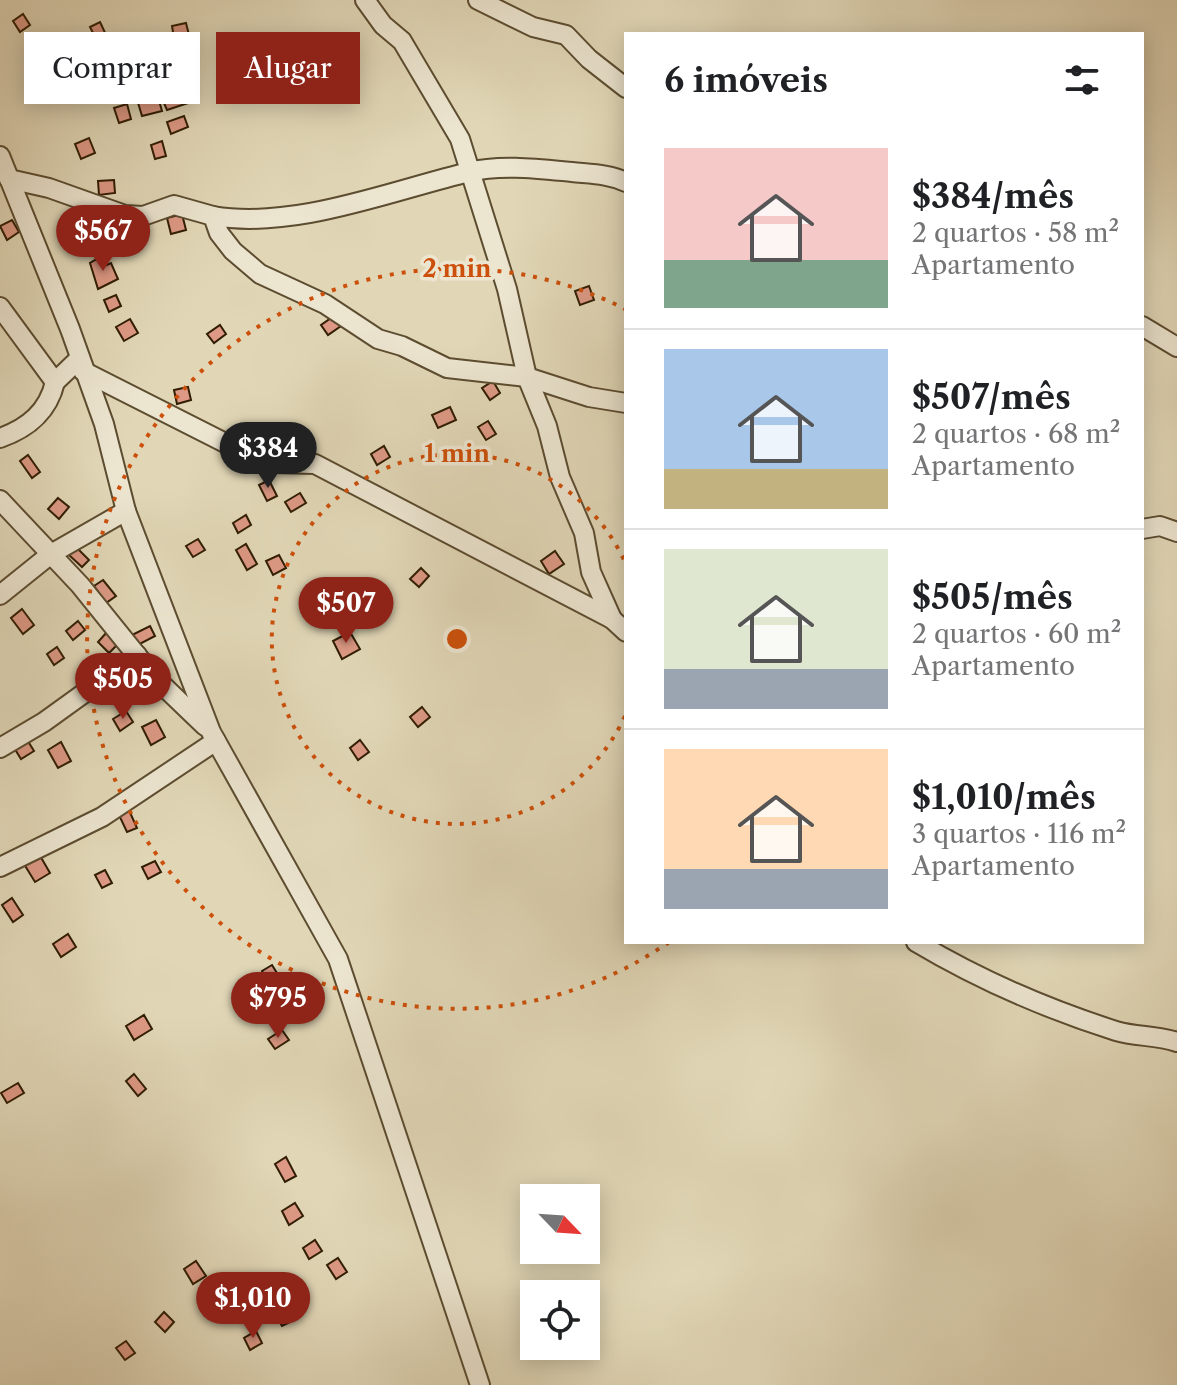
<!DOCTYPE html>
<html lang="pt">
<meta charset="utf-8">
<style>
:root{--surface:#fff;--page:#f2f2f2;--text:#202124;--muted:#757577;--line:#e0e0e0;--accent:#8f2418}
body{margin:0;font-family:"Libre Caslon Text",serif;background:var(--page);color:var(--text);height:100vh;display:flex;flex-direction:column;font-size:30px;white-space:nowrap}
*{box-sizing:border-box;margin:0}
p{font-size:26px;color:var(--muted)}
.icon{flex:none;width:44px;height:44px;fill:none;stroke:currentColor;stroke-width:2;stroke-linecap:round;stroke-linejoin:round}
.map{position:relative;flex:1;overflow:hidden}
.panel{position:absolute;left:624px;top:32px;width:520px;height:912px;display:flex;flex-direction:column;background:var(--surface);border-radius:0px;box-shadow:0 4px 20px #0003}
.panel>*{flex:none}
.hud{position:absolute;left:24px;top:32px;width:480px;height:72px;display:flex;gap:16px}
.needle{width:52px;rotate:115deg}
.buttons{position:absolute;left:520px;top:1184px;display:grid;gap:16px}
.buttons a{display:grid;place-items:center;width:80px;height:80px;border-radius:0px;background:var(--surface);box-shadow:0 4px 20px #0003;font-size:40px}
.price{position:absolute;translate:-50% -68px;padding:0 18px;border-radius:28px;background:var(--accent);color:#fff;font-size:26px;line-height:52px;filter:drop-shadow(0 2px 4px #0008)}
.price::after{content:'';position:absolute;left:50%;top:48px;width:24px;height:18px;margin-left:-12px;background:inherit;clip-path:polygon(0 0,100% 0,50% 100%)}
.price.current{background:#222;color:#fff}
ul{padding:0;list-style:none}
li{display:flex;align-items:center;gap:24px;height:200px;padding:0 40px}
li+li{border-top:2px solid var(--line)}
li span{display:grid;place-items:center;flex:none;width:224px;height:160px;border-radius:0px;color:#555}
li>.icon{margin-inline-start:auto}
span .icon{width:96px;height:96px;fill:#fffc;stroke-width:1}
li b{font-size:34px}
h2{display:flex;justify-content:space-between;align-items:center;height:96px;padding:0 40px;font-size:34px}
.tag{padding:0 28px;border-radius:0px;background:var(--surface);box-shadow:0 4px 20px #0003;font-size:28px;line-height:72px}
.tag.current{background:var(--accent);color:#fff}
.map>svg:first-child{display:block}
</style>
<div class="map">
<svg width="1177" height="1385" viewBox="0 0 1177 1385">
<rect width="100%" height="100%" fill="#e1d7b7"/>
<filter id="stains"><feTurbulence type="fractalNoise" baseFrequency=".0025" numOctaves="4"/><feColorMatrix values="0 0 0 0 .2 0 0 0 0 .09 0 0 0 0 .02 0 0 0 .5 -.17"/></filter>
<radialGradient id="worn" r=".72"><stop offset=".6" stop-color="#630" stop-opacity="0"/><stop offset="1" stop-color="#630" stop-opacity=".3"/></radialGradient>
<g fill="#dd9985" stroke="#301d03" stroke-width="2">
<path d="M23,14L30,25L20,32L13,21Z"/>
<path d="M100,22L107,37L97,41L90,27Z"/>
<path d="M186,23L189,35L174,38L172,26Z"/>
<path d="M156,90L162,111L142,116L136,96Z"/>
<path d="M186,95L188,103L167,110L164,103Z"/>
<path d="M127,104L131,119L119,123L114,108Z"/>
<path d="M184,116L188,127L171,134L167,122Z"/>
<path d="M89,138L95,153L81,159L75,144Z"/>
<path d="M162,141L166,156L155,159L151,145Z"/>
<path d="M114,180L115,193L99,195L98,181Z"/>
<path d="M182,214L186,230L171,234L167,218Z"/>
<path d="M12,220L19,232L7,240L0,226Z"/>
<path d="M102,256L107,265L111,263L118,279L98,289L90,263Z"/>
<path d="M589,286L594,300L580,305L575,291Z"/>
<path d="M116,295L121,306L109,312L104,300Z"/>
<path d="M334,316L341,326L328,335L321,325Z"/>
<path d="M130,319L138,333L124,341L116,327Z"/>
<path d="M220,325L226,334L214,343L207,334Z"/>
<path d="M493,381L500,393L490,400L482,388Z"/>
<path d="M188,387L191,400L177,404L174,390Z"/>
<path d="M450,407L456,420L438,428L432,415Z"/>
<path d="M488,421L496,434L486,440L478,427Z"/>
<path d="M384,446L390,457L377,465L371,454Z"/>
<path d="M28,455L40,472L32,478L20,461Z"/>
<path d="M269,480L277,496L267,501L259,485Z"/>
<path d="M300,493L306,503L291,512L285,502Z"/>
<path d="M58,498L69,507L59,519L48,509Z"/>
<path d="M246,515L251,525L238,533L233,523Z"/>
<path d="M198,539L205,550L193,557L186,546Z"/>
<path d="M246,544L257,564L247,570L236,550Z"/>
<path d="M76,547L89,560L82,567L69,555Z"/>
<path d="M555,551L564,564L549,574L541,561Z"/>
<path d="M279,555L286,568L273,575L266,561Z"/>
<path d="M421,568L429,576L419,587L410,579Z"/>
<path d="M103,580L116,596L106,603L94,586Z"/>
<path d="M22,609L34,625L23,634L11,618Z"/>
<path d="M78,621L85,630L73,640L66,631Z"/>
<path d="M150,626L155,636L134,647L128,637Z"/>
<path d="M107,632L119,643L109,653L98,642Z"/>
<path d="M350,632L360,649L342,659L333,641Z"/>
<path d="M57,647L64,658L54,665L47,654Z"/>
<path d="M98,658L106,668L92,678L85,668Z"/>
<path d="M422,707L430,717L418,727L410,717Z"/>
<path d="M126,711L133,722L120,731L113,719Z"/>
<path d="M156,720L165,737L151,745L142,727Z"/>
<path d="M26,738L34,751L21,759L13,746Z"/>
<path d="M360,740L369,752L358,760L350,748Z"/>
<path d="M61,742L71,761L58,768L48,750Z"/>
<path d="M128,808L137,828L127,832L118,813Z"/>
<path d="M39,854L50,873L35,882L24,864Z"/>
<path d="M155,861L161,872L148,879L142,867Z"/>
<path d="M105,870L112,883L102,888L95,875Z"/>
<path d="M12,898L23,915L13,922L2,905Z"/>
<path d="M68,934L76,947L61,957L53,944Z"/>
<path d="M272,965L280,978L270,985L262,971Z"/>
<path d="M144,1015L152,1029L134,1040L126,1026Z"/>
<path d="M282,1030L289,1040L275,1049L268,1039Z"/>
<path d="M134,1074L146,1089L138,1096L126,1081Z"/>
<path d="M18,1083L24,1093L7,1103L1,1093Z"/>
<path d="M286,1157L296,1176L285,1182L275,1164Z"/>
<path d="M295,1203L303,1216L289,1225L282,1211Z"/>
<path d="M315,1240L322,1251L309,1259L303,1248Z"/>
<path d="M338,1258L347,1272L336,1279L327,1265Z"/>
<path d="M196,1261L206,1276L193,1284L184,1269Z"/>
<path d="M287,1307L294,1320L282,1326L275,1314Z"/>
<path d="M164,1312L174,1322L165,1332L155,1322Z"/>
<path d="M256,1331L262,1343L250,1350L244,1338Z"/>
<path d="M126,1341L135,1353L125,1360L116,1348Z"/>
</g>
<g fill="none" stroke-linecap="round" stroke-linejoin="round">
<g stroke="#5c4c30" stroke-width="22">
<g id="minor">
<path d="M365,0L383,25L402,41L460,139L507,289L527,377L547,426L560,477L584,533L591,572L612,619"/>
<path d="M478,0L533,27L566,35L589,59L626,88"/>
<path d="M0,156L70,329L104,424L126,511L211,732L338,959L480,1385"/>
<path d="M9,179L49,188L125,215L143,216L174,205L213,216L219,233L233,251L260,274L325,304L378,339L402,346L447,368L527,377L589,397L626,403"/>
<path d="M213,216C294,230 390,191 469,172C500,164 540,169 572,172C591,174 609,174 626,182"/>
<path d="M0,307L55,382L80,358"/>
<path d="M1142,326L1177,347"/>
<path d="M83,371L249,455L273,463L315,464L612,619L626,632"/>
<path d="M0,438C28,428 48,412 55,382"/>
<path d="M0,500L80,585L155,678L205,726"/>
<path d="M1142,529L1160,526L1177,532"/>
<path d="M0,595L51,554L126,511"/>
<path d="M0,748L44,722L137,655"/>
<path d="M0,867L102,817L216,741"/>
<path d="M916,942C978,979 1047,1009 1116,1031C1136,1037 1157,1035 1177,1042"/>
</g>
</g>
<use href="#minor" stroke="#ece5d0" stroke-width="18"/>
</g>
<g fill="none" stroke="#cc500b" stroke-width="4" stroke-dasharray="4 8">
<path d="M625 716A185 185 0 1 1 625 562"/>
<path d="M669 942A370 370 0 1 1 625 309"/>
</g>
<circle cx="457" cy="639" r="12" fill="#cc500b" stroke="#ece5d0" stroke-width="4"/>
<g font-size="24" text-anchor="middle" font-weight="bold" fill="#cc500b" stroke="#ece5d0" stroke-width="7" stroke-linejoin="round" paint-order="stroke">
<text x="457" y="277">2 min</text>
<text x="457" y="462">1 min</text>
</g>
<rect width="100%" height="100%" filter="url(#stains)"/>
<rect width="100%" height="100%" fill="url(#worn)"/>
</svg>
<div class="buttons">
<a><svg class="needle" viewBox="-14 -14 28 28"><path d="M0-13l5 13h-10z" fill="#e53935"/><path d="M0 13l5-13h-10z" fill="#757577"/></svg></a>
<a><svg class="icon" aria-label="locate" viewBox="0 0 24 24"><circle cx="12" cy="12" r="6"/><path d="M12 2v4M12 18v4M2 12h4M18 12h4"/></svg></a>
</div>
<b class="price" style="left:103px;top:273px">$567</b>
<b class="price current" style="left:268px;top:490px">$384</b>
<b class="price" style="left:346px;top:645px">$507</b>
<b class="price" style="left:123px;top:721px">$505</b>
<b class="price" style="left:278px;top:1040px">$795</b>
<b class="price" style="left:253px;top:1340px">$1,010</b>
<div class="hud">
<a class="tag">Comprar</a>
<a class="tag current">Alugar</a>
</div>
<section class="panel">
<h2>6 imóveis<svg class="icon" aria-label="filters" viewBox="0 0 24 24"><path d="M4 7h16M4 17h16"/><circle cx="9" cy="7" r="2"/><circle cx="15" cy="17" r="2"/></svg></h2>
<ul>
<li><span style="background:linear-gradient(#f6c9c9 70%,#7fa58c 0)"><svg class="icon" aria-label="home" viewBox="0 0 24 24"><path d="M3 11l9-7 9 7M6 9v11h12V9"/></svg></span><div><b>$384/mês</b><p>2 quartos · 58 m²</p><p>Apartamento</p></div></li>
<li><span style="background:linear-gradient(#a9c7e8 75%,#c2b280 0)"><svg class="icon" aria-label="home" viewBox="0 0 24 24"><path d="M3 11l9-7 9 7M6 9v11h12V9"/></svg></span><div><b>$507/mês</b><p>2 quartos · 68 m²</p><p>Apartamento</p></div></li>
<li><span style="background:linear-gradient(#dfe7d0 75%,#9aa5b1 0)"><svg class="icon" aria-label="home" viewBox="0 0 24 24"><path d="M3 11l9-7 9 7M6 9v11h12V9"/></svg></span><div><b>$505/mês</b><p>2 quartos · 60 m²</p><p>Apartamento</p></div></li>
<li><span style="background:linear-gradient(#ffd9b3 75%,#9aa5b1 0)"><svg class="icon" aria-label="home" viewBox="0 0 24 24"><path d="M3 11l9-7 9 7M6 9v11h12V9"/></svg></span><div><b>$1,010/mês</b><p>3 quartos · 116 m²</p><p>Apartamento</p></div></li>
</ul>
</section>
</div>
